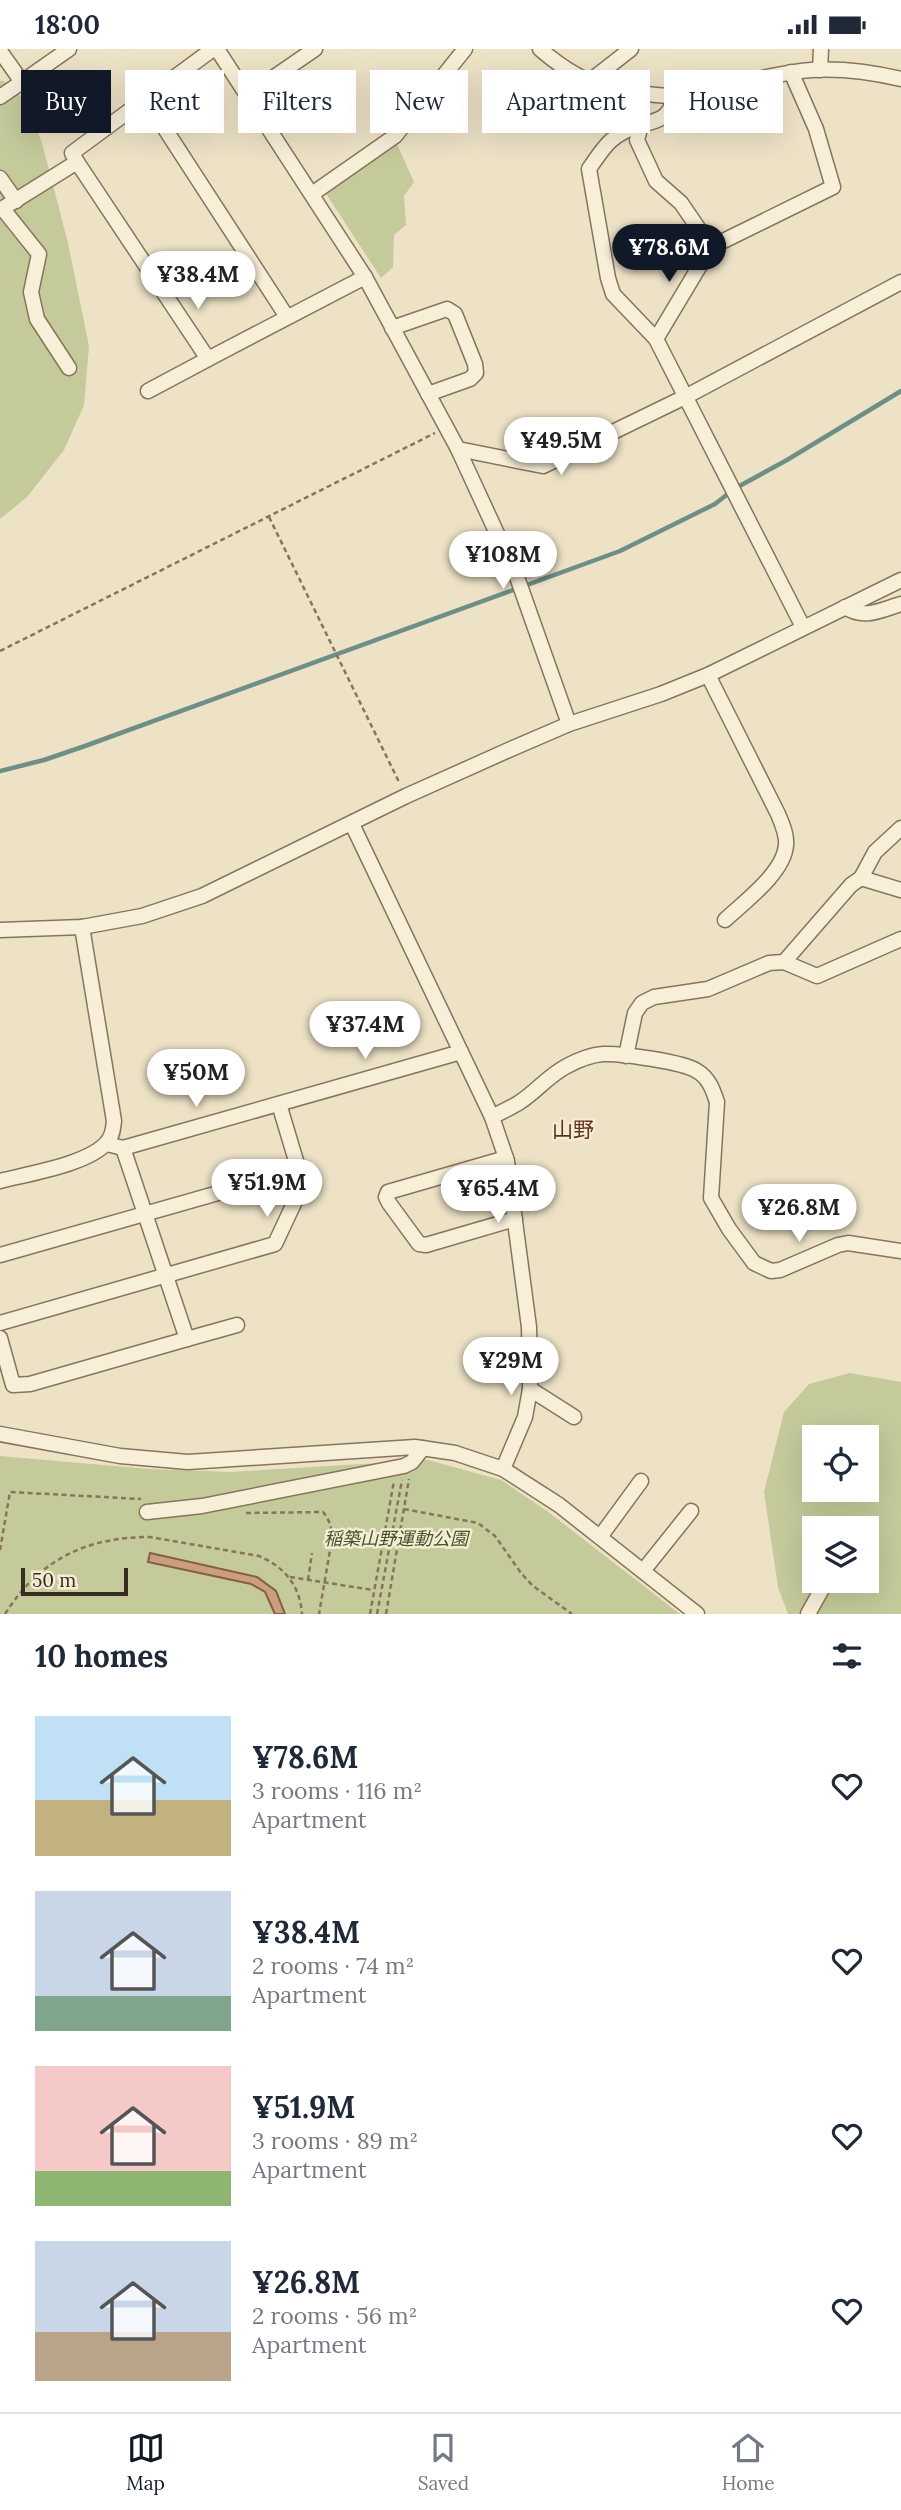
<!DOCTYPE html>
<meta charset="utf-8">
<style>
:root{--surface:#fff;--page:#f6f6f7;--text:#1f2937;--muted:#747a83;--line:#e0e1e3;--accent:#111827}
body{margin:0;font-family:Lora,"Noto Sans JP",serif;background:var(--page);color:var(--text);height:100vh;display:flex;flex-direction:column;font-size:26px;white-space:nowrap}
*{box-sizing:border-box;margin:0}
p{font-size:23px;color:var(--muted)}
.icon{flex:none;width:38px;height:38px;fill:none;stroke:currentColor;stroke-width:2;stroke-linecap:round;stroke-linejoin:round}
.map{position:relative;height:1565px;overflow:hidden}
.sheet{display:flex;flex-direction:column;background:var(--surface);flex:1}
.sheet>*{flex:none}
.banner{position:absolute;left:21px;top:21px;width:859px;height:63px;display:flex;gap:14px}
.buttons{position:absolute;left:802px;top:1376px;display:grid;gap:14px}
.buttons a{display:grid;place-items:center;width:77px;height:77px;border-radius:0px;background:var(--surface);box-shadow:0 7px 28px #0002;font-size:35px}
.scale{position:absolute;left:21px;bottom:18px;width:107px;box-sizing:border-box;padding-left:7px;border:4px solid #382c20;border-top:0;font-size:19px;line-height:24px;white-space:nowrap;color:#382c20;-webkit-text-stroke:5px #f4ecd5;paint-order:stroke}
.price{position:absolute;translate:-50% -60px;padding:0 16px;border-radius:24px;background:#fff;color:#222;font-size:23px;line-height:46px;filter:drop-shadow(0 2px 4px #0008)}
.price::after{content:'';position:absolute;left:50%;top:42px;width:21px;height:16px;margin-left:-10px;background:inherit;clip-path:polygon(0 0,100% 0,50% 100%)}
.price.active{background:var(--accent);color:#fff}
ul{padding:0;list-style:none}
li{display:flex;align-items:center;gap:21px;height:175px;padding:0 35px}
li span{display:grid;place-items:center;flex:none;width:196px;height:140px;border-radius:0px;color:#555}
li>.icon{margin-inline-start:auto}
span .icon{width:84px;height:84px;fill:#fffc;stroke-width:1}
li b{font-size:30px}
h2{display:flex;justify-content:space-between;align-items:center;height:84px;padding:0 35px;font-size:30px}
.chip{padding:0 24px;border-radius:0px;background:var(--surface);box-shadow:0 7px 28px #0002;font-size:24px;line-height:63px}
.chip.active{background:var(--accent);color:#fff}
.status{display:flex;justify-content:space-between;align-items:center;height:49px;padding:0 35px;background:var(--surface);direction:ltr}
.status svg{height:19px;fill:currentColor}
.tab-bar{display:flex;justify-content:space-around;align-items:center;height:98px;border-top:2px solid var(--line);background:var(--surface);font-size:19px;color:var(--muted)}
.tab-bar a{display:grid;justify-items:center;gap:4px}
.tab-bar .active{color:var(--accent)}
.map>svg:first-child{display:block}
</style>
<div class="status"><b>18:00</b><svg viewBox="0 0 49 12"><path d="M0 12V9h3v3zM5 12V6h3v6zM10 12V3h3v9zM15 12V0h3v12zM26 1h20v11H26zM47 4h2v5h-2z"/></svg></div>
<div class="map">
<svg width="901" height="1565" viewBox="0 0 901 1565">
<rect width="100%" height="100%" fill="#ede2c6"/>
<g fill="#c4ca9a" fill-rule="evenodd">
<path d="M0,32H4L25,51L42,94L68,194L89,297L84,356L64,401L27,448L0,470Z"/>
<path d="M397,95L414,133L404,147L406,176L394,186L393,218L381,229L325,143Z"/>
<path d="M850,1324L901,1333V1565H788L778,1538L764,1443L784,1363L809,1335ZM814,1388H866V1440H814ZM814,1479H866V1531H814Z"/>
<path d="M0,1407L149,1420L231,1423L428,1411L501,1431L547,1462L680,1565H0Z"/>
</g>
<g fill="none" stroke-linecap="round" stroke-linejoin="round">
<path stroke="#6e8f87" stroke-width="4.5" d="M0,722L44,711L85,697L620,502L715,455L734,440L787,411L901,342"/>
</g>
<path fill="#c99f7e" stroke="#865f43" stroke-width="2" d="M150,1504L257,1528L276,1542L285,1565H275L265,1543L251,1535L148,1513Z"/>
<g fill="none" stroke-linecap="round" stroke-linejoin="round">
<g stroke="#87745c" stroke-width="17">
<g id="minor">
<path d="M213,0L72,104L77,113L208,310L365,228"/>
<path d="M217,0L365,228L458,400L543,417L687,347L901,233"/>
<path d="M540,0C554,12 572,25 589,32C608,40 660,49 679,46C723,40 766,25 811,21C842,19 871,23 901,30"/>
<path d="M0,2L22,33L0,48"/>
<path d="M820,21L821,0"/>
<path d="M590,32L631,0"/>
<path d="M22,33L69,0"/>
<path d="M248,46L315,0"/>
<path d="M676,47C668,69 663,70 641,76L637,91L656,132L681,154L711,198L833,138L816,80L791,23"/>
<path d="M145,49L287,268"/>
<path d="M641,76C613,84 605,96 589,120L608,229L613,245L656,290L803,578"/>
<path d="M0,129L16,152"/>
<path d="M312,145L395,87L465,0"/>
<path d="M3,160L39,205L31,243L37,270L69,319"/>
<path d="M0,161L77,113"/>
<path d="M392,279L447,260L455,265L475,315L476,324L470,330L428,345"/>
<path d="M656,290L711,198"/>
<path d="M148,342L208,310"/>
<path d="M458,400L517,528L569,675"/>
<path d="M845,558C864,571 881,561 901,555"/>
<path d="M708,626L778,765C782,775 787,785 786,796C784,824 744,853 725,871"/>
<path d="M352,775L492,1068L507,1112L529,1278L530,1319V1340L525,1368L503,1420"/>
<path d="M861,829L901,841"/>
<path d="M0,881L82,878L142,867L202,847L406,747L511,700L569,675L661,645L708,626L901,531"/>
<path d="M784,913L851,836L861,829L875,803L901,779"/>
<path d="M626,1007L635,964L642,954L654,948L708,940L769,914L784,913L817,927L901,890"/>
<path d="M492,1068C501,1063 511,1059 520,1053C537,1042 549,1026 567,1017C578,1011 590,1006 603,1005C620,1004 684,1013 697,1022C709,1029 713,1041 717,1053L711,1149L729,1180L754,1214L771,1222L780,1221L838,1196L848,1194L901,1202"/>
<path d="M107,1095L123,1099L461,1003"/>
<path d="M506,1109L388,1143L386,1148L389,1154L419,1195L426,1196L515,1170"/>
<path d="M0,1132C27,1125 91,1115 108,1092C113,1086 113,1079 114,1072L82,878"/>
<path d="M0,1206L299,1121"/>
<path d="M0,1274L275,1195L303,1135L279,1055"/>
<path d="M0,1289L13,1336L30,1335L187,1290L123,1099"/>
<path d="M187,1290L237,1276"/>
<path d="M530,1340L574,1368"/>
<path d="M0,1385L120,1407L188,1413L415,1398L455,1404L503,1420L559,1456L697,1565"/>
<path d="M147,1463L202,1457L404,1417L412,1413L423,1399"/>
<path d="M600,1488L641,1432"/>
<path d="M643,1522L691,1462"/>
<path d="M808,1565L827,1531"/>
</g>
</g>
<g stroke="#87745c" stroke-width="2.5" stroke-dasharray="5 3.5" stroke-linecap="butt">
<path d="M269,468L400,735"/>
<path d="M0,602L435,384"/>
<path d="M404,1460L478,1474L495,1487L521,1524L533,1537L572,1565"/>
<path d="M246,1464L323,1463C330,1471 332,1480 332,1490L319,1565"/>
<path d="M0,1501L10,1443L141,1450"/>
<path d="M290,1528L373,1541"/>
<path d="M308,1531L312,1504"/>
<path d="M5,1565C39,1511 86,1488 150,1488L259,1507C285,1518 300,1537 302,1565"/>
<path d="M370,1565L394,1432"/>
<path d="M377,1565L402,1431"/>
<path d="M386,1565L409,1430"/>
</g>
<use href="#minor" stroke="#f8efd9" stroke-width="14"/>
</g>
<g text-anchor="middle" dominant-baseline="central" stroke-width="5" stroke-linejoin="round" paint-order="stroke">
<g font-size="18" font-style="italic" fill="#475427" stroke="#f4ecd5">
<text x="396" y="1489">稲築山野運動公園</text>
</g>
<g font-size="21" fill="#633021" stroke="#f4ecd5">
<text x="573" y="1080">山野</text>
</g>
</g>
</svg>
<div class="buttons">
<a><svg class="icon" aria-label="locate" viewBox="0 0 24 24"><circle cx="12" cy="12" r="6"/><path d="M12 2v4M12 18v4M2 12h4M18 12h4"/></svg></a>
<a><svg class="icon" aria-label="layers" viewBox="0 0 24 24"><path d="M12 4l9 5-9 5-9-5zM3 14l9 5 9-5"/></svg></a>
</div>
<div class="scale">50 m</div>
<b class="price active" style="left:669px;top:235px">¥78.6M</b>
<b class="price" style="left:198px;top:262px">¥38.4M</b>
<b class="price" style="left:561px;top:428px">¥49.5M</b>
<b class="price" style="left:503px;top:542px">¥108M</b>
<b class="price" style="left:365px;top:1012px">¥37.4M</b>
<b class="price" style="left:196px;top:1060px">¥50M</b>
<b class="price" style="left:267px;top:1170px">¥51.9M</b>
<b class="price" style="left:498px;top:1176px">¥65.4M</b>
<b class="price" style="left:799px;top:1195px">¥26.8M</b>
<b class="price" style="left:511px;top:1348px">¥29M</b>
<div class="banner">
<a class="chip active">Buy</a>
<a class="chip">Rent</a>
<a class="chip">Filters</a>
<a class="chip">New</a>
<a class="chip">Apartment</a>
<a class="chip">House</a>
</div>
</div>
<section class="sheet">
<h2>10 homes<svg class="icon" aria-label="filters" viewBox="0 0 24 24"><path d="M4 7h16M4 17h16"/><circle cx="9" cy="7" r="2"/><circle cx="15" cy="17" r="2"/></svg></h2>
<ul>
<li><span style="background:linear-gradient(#bfe0f5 60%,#c2b280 0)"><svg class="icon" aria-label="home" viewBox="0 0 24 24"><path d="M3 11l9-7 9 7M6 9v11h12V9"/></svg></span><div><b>¥78.6M</b><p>3 rooms · 116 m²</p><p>Apartment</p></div><svg class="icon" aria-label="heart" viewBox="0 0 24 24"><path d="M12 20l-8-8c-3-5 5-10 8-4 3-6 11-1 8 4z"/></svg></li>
<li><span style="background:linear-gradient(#c9d6e8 75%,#7fa58c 0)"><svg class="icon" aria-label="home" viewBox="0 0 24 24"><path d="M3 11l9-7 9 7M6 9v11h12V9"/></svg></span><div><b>¥38.4M</b><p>2 rooms · 74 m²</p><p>Apartment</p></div><svg class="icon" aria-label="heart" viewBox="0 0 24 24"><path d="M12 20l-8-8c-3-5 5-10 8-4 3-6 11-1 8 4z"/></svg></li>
<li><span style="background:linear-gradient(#f6c9c9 75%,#8fb573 0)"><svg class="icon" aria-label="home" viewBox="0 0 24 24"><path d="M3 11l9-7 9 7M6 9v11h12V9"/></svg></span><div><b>¥51.9M</b><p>3 rooms · 89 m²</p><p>Apartment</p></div><svg class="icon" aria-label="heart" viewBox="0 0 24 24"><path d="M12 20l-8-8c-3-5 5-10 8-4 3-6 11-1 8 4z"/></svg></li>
<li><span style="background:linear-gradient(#c9d6e8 65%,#b9a48a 0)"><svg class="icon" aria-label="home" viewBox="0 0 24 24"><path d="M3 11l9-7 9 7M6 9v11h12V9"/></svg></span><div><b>¥26.8M</b><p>2 rooms · 56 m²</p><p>Apartment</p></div><svg class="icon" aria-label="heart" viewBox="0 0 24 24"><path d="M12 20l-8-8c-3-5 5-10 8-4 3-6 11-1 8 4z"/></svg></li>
</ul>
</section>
<nav class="tab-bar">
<a class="active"><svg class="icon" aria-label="map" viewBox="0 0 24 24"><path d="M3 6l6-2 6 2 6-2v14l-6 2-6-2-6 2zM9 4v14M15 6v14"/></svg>Map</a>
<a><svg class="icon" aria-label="saved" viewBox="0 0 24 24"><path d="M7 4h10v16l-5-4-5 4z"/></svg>Saved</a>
<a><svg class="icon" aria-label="home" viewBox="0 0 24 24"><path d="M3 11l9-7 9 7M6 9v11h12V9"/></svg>Home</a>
</nav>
